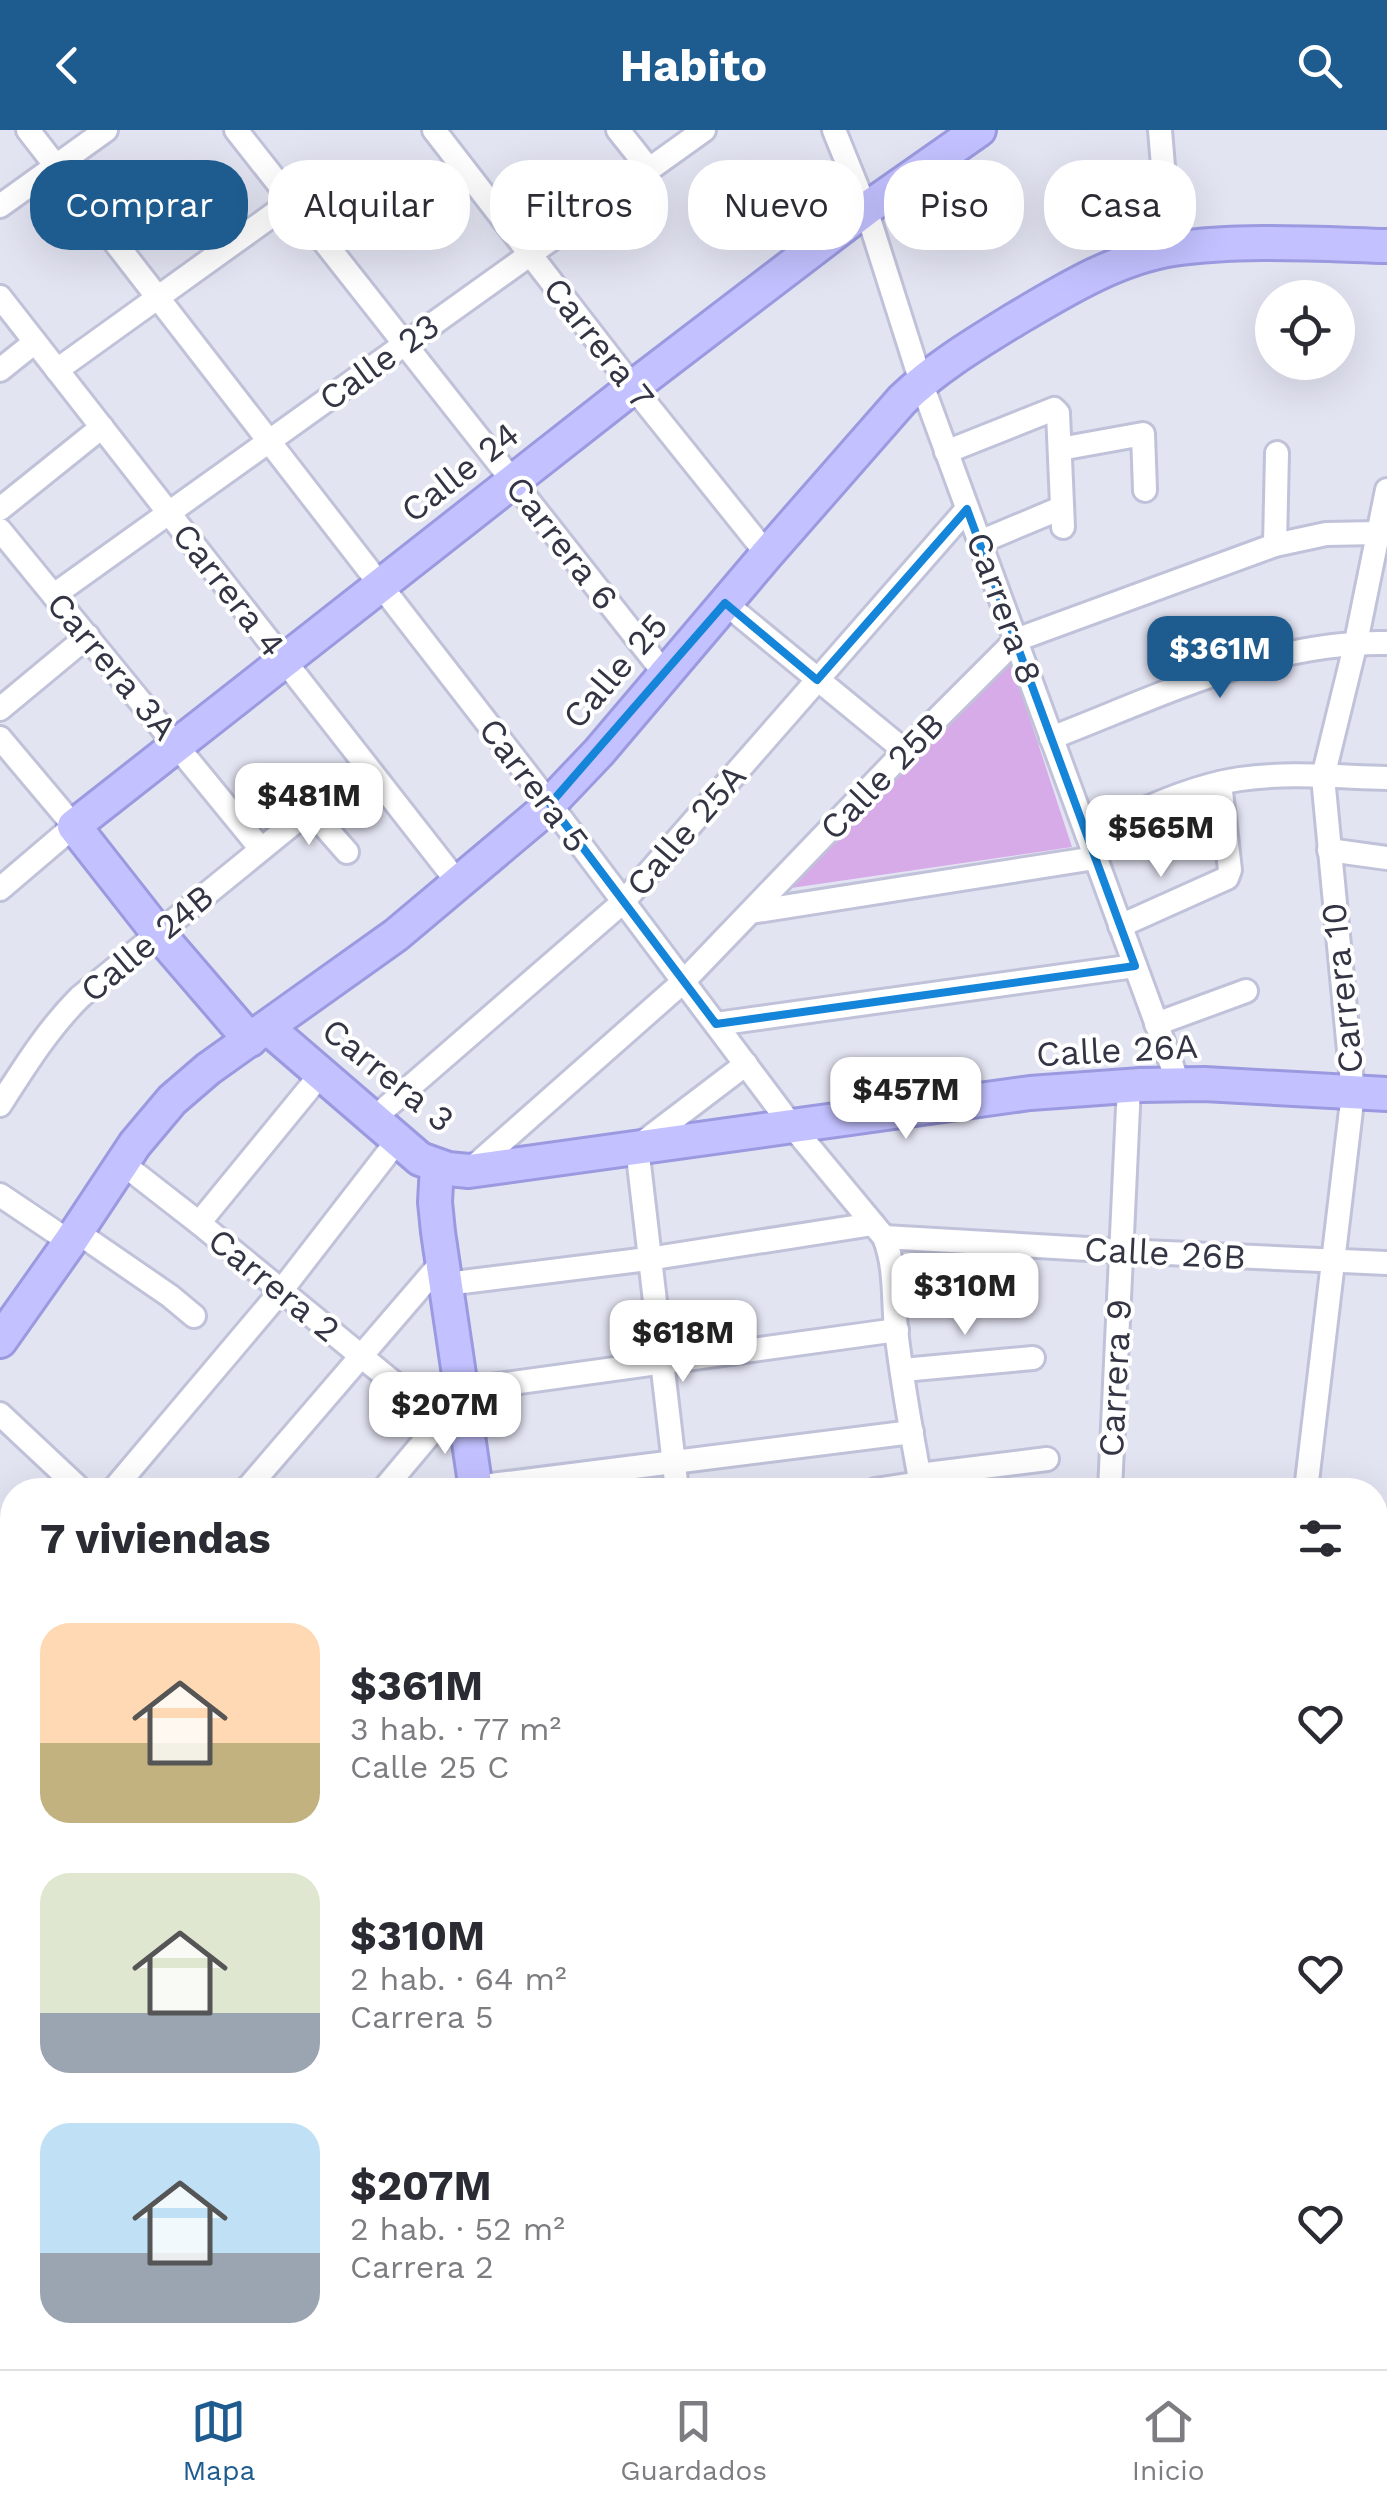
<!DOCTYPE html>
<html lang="es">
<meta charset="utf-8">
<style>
:root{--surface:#fff;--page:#f2f2f3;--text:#2b2b33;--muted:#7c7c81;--line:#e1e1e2;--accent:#1e5c8f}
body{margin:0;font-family:"Work Sans",sans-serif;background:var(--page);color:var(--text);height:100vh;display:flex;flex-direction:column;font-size:38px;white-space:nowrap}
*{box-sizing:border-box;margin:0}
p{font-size:32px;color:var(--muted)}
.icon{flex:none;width:55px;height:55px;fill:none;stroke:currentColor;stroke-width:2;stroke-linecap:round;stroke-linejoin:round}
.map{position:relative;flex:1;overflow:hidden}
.panel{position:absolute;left:0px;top:1348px;width:1388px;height:892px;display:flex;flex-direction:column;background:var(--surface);border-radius:40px 40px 0 0;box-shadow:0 10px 40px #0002}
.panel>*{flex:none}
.banner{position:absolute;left:30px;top:30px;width:1328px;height:90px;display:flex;gap:20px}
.controls{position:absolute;left:1255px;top:150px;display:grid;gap:20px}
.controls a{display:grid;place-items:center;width:100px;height:100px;border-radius:50%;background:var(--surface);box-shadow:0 10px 40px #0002;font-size:50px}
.price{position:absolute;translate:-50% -85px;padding:0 22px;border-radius:20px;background:#fff;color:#222;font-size:32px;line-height:65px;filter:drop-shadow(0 2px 5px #0008)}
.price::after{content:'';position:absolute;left:50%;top:60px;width:30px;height:22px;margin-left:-15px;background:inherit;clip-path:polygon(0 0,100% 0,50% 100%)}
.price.active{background:var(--accent);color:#fff}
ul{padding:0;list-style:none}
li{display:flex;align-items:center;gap:30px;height:250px;padding:0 40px}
li span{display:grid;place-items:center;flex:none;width:280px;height:200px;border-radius:30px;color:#555}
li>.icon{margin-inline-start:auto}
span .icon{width:120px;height:120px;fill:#fffc;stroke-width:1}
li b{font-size:42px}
h2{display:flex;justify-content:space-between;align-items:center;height:120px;padding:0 40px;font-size:42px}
.chip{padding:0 35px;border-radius:40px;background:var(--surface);box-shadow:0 10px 40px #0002;font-size:35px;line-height:90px}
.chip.active{background:var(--accent);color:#fff}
header{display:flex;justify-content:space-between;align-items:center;height:130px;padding:0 40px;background:var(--accent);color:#fff;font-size:45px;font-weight:700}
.tabs{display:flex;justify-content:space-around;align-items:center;height:140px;border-top:2px solid var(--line);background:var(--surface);font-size:28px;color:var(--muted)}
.tabs a{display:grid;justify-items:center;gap:5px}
.tabs .active{color:var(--accent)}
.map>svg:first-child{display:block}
</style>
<header><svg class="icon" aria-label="back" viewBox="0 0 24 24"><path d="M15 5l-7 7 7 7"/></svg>Habito<svg class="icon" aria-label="search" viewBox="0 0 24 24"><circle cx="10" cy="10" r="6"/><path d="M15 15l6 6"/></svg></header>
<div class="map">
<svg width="1387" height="2239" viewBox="0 0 1387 2239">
<rect width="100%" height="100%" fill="#e3e4f2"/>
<path fill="#d7abe8" d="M1011,531L1072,717L791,758Z"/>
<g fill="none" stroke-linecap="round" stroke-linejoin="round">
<g stroke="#c0c2d9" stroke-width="28">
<g id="street">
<path d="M28,0L550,674L792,996L884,1107C896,1137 893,1168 896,1199C902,1253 912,1307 922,1360"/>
<path d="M236,0L665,544"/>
<path d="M434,0L633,257L767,424"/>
<path d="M618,0L649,39"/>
<path d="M834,0L866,79L921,252L1179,955"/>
<path d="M1160,0L1170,120"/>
<path d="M0,76L106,0"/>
<path d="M0,167L459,754"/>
<path d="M0,240L35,212"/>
<path d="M57,240L292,71"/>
<path d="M1060,319L1143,304L1145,360"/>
<path d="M946,322L1054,279L1058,283L1063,397"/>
<path d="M0,379L102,297"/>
<path d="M0,400L261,719"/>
<path d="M980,412L1061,378"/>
<path d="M1275,415L1277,323"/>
<path d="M54,465L704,0"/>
<path d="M725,473L905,621"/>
<path d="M0,579L88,506"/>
<path d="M0,608L74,696L0,759"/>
<path d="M1051,608C1160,566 1268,511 1387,513"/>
<path d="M310,680L347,722"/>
<path d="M1087,704C1136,684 1186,657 1240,649C1288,642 1339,647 1387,648"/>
<path d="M1329,720L1387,728"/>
<path d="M751,782L1095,728"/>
<path d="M1120,796L1227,748L1230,740L1220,653"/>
<path d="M716,894L1135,836"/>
<path d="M1156,894L1246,861"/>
<path d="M0,975C25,936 48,899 80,867L365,635"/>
<path d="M373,989L623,772L967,379"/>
<path d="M122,1033L199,1093L450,1299"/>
<path d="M470,1040L684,851L905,621L1016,510L1275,415L1326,404L1378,403"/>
<path d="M0,1065L70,1112"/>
<path d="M199,1093L321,944"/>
<path d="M77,1102L170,1166L194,1186"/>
<path d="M884,1107L1122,1121L1387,1133"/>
<path d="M446,1154L648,1129L873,1094"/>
<path d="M903,1240L1033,1228"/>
<path d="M0,1284L81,1360"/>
<path d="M919,1345L1047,1329"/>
<path d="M476,1357L912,1302"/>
<path d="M113,1360L281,1161L397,1011"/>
<path d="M246,1360L442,1132"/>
<path d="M383,1360L441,1291L462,1260L897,1200"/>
<path d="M677,1360L637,1017L746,934"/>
<path d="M875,1360L920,1353"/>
<path d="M1110,1360L1129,956"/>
<path d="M1306,1360L1353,963L1323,647L1356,512L1387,360"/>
<path d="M1375,1394L1387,1395"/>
<path d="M1375,1545L1387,1542"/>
<path d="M0,1709L7,1721"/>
<path d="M1375,1837L1387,1892"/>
<path d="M0,1889L12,1883"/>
<path d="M0,1905H12"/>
<path d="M0,2017L12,2016"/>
<path d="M1375,2038L1387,2030"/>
<path d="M1375,2167L1387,2159"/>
<path d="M151,2228L159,2239"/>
<path d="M656,2228L663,2239"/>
<path d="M985,2228L993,2239"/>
<path d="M1150,2228L1158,2239"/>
<path d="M1279,2228L1287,2239"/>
<path d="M0,2232L76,2228"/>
<path d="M324,2239L339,2228"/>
<path d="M512,2239L532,2228"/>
<path d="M724,2239L742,2228"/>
<path d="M1076,2239L1093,2228"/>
</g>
</g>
<g stroke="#9b9ae0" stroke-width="38">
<g id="secondary">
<path d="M268,898L420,1029L448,1039L469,1041L1030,963L1141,955L1204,954L1387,964"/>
<path d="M250,910L158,803L74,696L633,257L866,79L979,0"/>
<path d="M437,1036L435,1072L438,1102L476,1360"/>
<path d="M0,1211L70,1112L135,1014L172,970L208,939L396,805L541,683L599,622L767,424L902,270C935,238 975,214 1014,190C1063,161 1116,128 1173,119C1241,109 1318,114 1387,116"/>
<path d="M0,1524L12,1545"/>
<path d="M423,2228L430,2239"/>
<path d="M845,2228L853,2239"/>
</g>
</g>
<use href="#street" stroke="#fff" stroke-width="22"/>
<use href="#secondary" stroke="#c3c1ff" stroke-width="32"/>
</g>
<path fill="none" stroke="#1585da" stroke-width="8" stroke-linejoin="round" d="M967,379L1135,836L716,894L550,674L725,473L817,550Z"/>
<g text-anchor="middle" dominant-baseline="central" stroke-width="8" stroke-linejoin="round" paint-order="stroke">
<g font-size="35" fill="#333544" stroke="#fff">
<text transform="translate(599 213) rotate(52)">Carrera 7</text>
<text transform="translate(379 232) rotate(-36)">Calle 23</text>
<text transform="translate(460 342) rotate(-38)">Calle 24</text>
<text transform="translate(562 413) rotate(52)">Carrera 6</text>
<text transform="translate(229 460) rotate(52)">Carrera 4</text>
<text transform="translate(1004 478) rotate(70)">Carrera 8</text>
<text transform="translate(112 536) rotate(50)">Carrera 3A</text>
<text transform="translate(615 541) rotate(-49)">Calle 25</text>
<text transform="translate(882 646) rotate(-46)">Calle 25B</text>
<text transform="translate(534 655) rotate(53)">Carrera 5</text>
<text transform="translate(686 700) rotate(-49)">Calle 25A</text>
<text transform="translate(147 813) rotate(-40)">Calle 24B</text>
<text transform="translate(1342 858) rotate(-96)">Carrera 10</text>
<text transform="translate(1117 920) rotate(-3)">Calle 26A</text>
<text transform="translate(388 945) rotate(39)">Carrera 3</text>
<text transform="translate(1165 1123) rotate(3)">Calle 26B</text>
<text transform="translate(274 1155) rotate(39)">Carrera 2</text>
<text transform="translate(1115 1248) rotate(-87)">Carrera 9</text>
</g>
</g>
</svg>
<div class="controls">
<a><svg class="icon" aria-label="locate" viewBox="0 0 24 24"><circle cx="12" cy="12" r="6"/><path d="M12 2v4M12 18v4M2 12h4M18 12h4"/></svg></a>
</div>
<b class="price active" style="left:1220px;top:571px">$361M</b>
<b class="price" style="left:309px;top:718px">$481M</b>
<b class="price" style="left:1161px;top:750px">$565M</b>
<b class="price" style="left:906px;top:1012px">$457M</b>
<b class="price" style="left:965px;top:1208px">$310M</b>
<b class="price" style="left:683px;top:1255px">$618M</b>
<b class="price" style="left:445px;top:1327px">$207M</b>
<div class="banner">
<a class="chip active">Comprar</a>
<a class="chip">Alquilar</a>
<a class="chip">Filtros</a>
<a class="chip">Nuevo</a>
<a class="chip">Piso</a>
<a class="chip">Casa</a>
</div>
<section class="panel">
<h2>7 viviendas<svg class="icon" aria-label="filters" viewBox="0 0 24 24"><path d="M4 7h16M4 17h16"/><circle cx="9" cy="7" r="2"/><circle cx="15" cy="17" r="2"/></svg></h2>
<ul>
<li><span style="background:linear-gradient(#ffd9b3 60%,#c2b280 0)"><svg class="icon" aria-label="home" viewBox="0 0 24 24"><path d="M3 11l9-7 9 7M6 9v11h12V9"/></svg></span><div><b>$361M</b><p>3 hab. · 77 m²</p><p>Calle 25 C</p></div><svg class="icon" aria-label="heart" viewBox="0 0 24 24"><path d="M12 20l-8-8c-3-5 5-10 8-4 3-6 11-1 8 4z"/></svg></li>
<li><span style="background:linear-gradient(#dfe7d0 70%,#9aa5b1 0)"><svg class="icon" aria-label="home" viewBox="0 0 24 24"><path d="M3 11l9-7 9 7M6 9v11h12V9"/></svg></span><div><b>$310M</b><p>2 hab. · 64 m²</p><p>Carrera 5</p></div><svg class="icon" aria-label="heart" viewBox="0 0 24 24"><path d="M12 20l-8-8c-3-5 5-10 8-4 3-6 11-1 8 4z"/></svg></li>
<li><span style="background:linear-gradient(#bfe0f5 65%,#9aa5b1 0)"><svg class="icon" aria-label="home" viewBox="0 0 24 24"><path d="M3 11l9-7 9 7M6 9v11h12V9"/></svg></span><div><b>$207M</b><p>2 hab. · 52 m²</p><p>Carrera 2</p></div><svg class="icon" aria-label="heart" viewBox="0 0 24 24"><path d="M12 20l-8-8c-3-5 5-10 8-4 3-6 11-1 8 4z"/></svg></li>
</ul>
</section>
</div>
<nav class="tabs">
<a class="active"><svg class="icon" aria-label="map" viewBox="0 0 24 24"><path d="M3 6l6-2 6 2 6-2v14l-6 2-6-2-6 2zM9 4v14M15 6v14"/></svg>Mapa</a>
<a><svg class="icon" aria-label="saved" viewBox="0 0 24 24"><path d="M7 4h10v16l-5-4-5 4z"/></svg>Guardados</a>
<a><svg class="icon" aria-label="home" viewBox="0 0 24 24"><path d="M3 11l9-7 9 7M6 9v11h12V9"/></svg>Inicio</a>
</nav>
